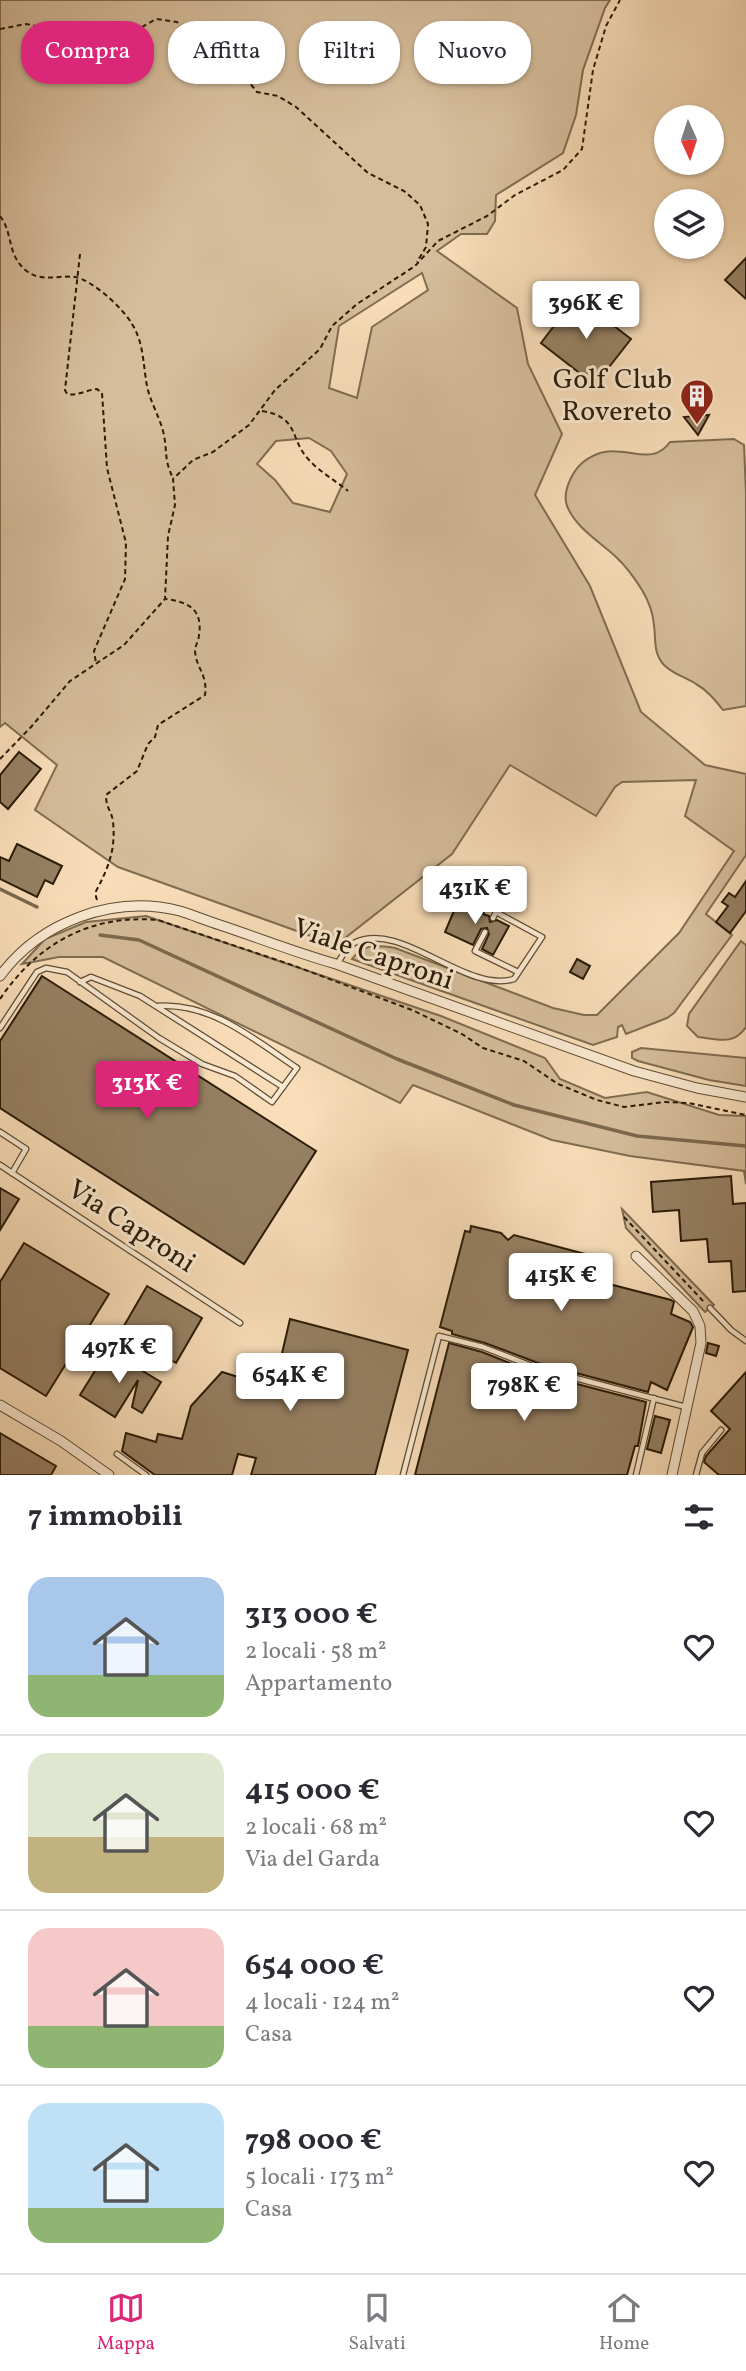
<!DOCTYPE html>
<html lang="it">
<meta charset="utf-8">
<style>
:root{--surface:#fff;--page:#f2f2f3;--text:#2b2b33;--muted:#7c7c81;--line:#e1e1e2;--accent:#db2777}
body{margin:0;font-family:Vollkorn,serif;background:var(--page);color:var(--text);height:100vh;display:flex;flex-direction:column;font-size:26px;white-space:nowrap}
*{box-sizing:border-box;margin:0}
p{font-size:23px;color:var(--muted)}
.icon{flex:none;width:38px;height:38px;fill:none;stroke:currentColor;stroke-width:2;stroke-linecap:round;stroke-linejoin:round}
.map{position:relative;height:1475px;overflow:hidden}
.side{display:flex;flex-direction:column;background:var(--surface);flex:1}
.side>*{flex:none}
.hud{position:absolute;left:21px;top:21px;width:705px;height:63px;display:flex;gap:14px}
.needle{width:46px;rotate:177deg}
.controls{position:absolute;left:654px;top:105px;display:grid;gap:14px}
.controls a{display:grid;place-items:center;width:70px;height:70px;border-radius:50%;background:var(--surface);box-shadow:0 2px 5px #0004;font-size:35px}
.price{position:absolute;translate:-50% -60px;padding:0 16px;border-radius:7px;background:#fff;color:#222;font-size:23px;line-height:46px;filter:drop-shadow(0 2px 4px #0008)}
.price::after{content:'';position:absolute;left:50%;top:42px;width:21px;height:16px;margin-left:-10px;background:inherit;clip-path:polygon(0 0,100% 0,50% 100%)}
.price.current{background:var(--accent);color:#fff}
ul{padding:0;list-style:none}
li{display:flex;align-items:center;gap:21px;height:175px;padding:0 28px}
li+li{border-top:2px solid var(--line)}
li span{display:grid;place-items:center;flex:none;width:196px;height:140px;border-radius:21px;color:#555}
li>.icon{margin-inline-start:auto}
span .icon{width:84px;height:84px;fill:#fffc;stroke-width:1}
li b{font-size:30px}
h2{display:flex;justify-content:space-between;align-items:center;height:84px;padding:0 28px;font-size:30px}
.pill{padding:0 24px;border-radius:28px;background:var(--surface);box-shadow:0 2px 5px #0004;font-size:24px;line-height:63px}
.pill.current{background:var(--accent);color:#fff}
.menu{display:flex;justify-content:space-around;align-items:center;height:98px;border-top:2px solid var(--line);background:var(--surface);font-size:19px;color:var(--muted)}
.menu a{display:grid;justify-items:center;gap:4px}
.menu .current{color:var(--accent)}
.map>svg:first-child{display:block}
</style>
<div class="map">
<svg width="746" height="1475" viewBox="0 0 746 1475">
<rect width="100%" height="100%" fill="#f8ddb8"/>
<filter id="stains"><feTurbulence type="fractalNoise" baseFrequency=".00286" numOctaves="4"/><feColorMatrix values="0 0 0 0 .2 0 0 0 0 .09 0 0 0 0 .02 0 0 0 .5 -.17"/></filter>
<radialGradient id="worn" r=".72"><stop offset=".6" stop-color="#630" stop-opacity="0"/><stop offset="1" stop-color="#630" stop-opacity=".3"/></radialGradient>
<g fill="#d5bc9a" stroke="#806c50" stroke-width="2" fill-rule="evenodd">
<path d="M0,0H610L605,8L583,70L576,115L563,153L496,195L495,221L487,234H461L437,251L517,308L528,364L562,434L535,495L590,586L641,712L705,765L746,774V855L706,914L732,935L674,1013L667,1018L626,1034L622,1025L618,1027L617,1037L593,1045L352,959C364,943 377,945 395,948L553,1008L584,1015H597L679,933L734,851L685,816L696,780L622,782L615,787L596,816L510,765L452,854L336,945L118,867L35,810L57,765L5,723L0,727ZM422,273L428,290L372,327L357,398L329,388L339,326ZM309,438L331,451L347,474L330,512L293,503L275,480L257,464L276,441Z"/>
<path d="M734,439L744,445L746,494V706L723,710C715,700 707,690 696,684C686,677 674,675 664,665C653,653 656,640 654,625C653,613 648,600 642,590C634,577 626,566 615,556C599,541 576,528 567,506C562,492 572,472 582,463C617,433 648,473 670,442Z"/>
<path d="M146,916L441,1016L545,1058L560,1079L605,1098L647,1092L719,1115L746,1116V1184L744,1171L630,1156L552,1140L413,1085L400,1103L103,957H59L22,964L45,939L86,922Z"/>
<path d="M741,941L746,945V1027C733,1046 718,1039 698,1037L687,1026L689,1014Z"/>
<path d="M641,1048L746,1058V1086L709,1080L638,1061L632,1058V1052Z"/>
<path d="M622,1209L714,1305L705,1312L626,1228Z"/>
</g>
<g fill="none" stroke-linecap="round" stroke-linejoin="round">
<g stroke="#7c684d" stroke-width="3.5">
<path d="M0,889L37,907"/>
<path d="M100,935L139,940L397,1059L514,1105L637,1136L746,1146"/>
</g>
</g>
<g fill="#968063" stroke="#2b1b07" stroke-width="2">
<path d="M746,258V299L725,280Z"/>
<path d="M576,297L631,339L595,385L541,343Z"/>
<path d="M709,415L698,435L684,417Z"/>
<path d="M19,752L41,769L8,809L0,802V775Z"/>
<path d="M17,844L62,866L53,884L45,880L37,897L0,879V857L9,861Z"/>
<path d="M746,881V911L730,933L716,922L728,906L722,902L729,893L735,897Z"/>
<path d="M459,899L484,912L483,914L489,916L490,922L497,920L509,926L493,955L482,949L489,934L487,928L481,929L473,945L445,932Z"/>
<path d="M577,959L590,966L583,979L570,972Z"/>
<path d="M42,976L316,1151L244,1264L0,1108V1041Z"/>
<path d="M731,1176L733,1204L746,1203V1291L733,1292L731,1261L709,1262L707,1239L681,1241L679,1210L653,1212L651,1182Z"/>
<path d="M0,1188L19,1199L0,1230Z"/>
<path d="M471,1226L501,1233L508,1240L514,1235L585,1254L578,1276L671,1300L674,1302L671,1314L690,1322L693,1327L667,1390L651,1382L648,1392L538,1363L485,1343L452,1334V1331L440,1327L465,1231L470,1232Z"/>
<path d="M24,1243L109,1294L46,1396L0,1368V1282Z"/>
<path d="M147,1286L202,1318L176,1363L121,1331Z"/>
<path d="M290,1319L408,1350L375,1475H251L256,1458L238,1454L232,1475H155L122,1451L126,1433L156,1442L158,1434L182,1439L191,1406L222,1372L274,1388Z"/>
<path d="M449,1343L482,1352L535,1373L646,1402L638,1446H635L627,1475H415Z"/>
<path d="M708,1343L719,1346L716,1356L706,1353Z"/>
<path d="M108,1350L161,1382L142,1413L132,1407L138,1380L115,1417L80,1395Z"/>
<path d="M746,1372V1475H719L704,1462L706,1456L730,1429L711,1411Z"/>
<path d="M655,1416L670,1420L661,1453L647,1449Z"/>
<path d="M0,1433L56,1466L51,1475H0Z"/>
</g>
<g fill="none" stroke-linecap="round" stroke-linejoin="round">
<g stroke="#5e4c33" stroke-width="7">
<g id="service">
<path d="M485,932L475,951L518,972"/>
<path d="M337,964C342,957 346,947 354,943C401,919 465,994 514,979L542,937L496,912L493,918"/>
<path d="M158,1006C211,1002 255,1040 297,1068L283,1087"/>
<path d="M0,1028L37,972L46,968L67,972L159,1038L202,1064L235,1076L272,1102L283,1087L140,996L91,977L80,982"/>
<path d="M0,1132L26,1149L12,1173"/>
<path d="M0,1165L240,1323"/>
<path d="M710,1308L731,1330L746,1341"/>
<path d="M117,1454L146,1475"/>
<path d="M403,1475L439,1336L483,1347L537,1368L686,1407"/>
<path d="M636,1475L654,1398"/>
<path d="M696,1475L702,1453L721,1430"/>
</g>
</g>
<g stroke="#5e4c33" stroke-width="11">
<g id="minor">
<path d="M0,976C40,922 113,894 180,911C193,915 207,921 220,925C259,938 297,953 336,964L634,1071L697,1088L746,1097"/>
<path d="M636,1256L693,1311L700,1326L701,1343L672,1475"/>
<path d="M0,1405L61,1441L109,1475"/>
</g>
</g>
<g stroke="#2b1b07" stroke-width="2" stroke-dasharray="5 3.5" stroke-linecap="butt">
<path d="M0,29L26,24L59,31L119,34L135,31L156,19L177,22L196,46L240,71L257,92L278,96L296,107L368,173L404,191L420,205L428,224L426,247L417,262"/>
<path d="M0,216C14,234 6,256 28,272C42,282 59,275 75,277C92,280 123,308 132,324C144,343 143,365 147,386C150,401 159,416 163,431C168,450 163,458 173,478"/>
<path d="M80,254L65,390L67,394C78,396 86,390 97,389L102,393L107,468L126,543L125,579L94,651L96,663"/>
<path d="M262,411C300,417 289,439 309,460C320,472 336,481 348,491"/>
<path d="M0,759L31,727L70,681L124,645L165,599L168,536L175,505L173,479L193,460L213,452L249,425L275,390L320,349L332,326L357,304L415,266L438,241L487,216L515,195L563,170L582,149L593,70L606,26L620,0"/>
<path d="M97,900L95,893C108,869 116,850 113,822C112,811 106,809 106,795L137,771L148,744L155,737L158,725L205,695C208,675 196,668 195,651C195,646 199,640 199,635C203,609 188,602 166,599"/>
<path d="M0,999C37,944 90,914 158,920L292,965L412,1010L462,1034L483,1048L524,1061L558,1084L597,1100L624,1107L665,1102L689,1103L746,1115"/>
<path d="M624,1217L704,1302"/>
</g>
<use href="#service" stroke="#fae9d1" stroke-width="4.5"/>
<use href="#minor" stroke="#fae9d1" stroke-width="9"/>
</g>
<defs>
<g id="building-pin" transform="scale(1.75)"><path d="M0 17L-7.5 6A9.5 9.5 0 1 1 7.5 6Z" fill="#8f2418" stroke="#fae9d1"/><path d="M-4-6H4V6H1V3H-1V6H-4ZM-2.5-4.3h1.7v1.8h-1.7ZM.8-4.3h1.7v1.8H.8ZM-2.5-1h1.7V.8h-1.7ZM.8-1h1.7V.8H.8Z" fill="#fff"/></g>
</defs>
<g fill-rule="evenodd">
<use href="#building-pin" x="697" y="396"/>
</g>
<g text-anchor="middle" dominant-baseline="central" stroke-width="6" stroke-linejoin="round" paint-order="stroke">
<g font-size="28" fill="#2b1b07" stroke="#fae9d1" text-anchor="end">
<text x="672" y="380">Golf Club<tspan x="672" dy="32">Rovereto</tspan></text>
</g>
<g font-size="28" fill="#2b1b07" stroke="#fae9d1">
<text transform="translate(373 955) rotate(19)">Viale Caproni</text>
<text transform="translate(131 1227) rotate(33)">Via Caproni</text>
</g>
</g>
<rect width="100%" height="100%" filter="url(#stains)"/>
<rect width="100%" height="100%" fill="url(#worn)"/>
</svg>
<div class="controls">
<a><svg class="needle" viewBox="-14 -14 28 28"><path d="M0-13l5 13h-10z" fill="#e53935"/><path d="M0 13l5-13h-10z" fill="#7c7c81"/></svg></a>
<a><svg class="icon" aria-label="layers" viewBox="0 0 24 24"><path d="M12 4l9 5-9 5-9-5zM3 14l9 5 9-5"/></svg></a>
</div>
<b class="price" style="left:586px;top:341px">396K €</b>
<b class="price" style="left:475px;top:926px">431K €</b>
<b class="price current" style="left:147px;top:1121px">313K €</b>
<b class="price" style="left:561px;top:1313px">415K €</b>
<b class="price" style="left:119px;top:1385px">497K €</b>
<b class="price" style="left:290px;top:1413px">654K €</b>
<b class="price" style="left:524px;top:1423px">798K €</b>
<div class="hud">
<a class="pill current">Compra</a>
<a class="pill">Affitta</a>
<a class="pill">Filtri</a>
<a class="pill">Nuovo</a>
</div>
</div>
<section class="side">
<h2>7 immobili<svg class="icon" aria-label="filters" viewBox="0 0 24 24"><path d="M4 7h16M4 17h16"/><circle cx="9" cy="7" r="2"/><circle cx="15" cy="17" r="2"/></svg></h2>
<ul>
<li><span style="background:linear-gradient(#a9c7e8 70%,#8fb573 0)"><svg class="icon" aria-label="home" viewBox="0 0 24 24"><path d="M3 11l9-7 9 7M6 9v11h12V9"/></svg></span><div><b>313 000 €</b><p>2 locali · 58 m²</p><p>Appartamento</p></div><svg class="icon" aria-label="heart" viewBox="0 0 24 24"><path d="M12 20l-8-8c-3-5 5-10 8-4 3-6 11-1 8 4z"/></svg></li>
<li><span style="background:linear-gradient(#dfe7d0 60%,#c2b280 0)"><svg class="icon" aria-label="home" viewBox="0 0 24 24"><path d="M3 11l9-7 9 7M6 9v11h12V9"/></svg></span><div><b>415 000 €</b><p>2 locali · 68 m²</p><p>Via del Garda</p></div><svg class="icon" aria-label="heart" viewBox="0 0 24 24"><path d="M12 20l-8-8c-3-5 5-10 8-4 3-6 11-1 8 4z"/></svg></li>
<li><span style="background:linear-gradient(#f6c9c9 70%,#8fb573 0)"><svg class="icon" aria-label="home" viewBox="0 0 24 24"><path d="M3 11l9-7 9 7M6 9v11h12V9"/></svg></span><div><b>654 000 €</b><p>4 locali · 124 m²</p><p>Casa</p></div><svg class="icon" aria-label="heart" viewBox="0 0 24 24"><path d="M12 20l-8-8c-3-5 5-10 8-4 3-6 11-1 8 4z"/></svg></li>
<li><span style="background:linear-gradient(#bfe0f5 75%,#8fb573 0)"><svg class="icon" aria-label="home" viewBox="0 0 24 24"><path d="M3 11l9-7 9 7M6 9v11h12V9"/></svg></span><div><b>798 000 €</b><p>5 locali · 173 m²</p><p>Casa</p></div><svg class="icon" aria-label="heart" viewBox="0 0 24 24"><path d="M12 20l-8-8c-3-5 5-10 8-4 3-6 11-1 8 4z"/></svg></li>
</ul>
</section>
<nav class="menu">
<a class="current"><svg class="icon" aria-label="map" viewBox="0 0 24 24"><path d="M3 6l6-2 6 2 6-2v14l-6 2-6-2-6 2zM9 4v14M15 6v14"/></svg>Mappa</a>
<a><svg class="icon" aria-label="saved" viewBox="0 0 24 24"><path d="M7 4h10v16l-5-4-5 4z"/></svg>Salvati</a>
<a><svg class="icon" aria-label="home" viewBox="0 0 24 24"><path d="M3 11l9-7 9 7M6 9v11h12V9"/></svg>Home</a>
</nav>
